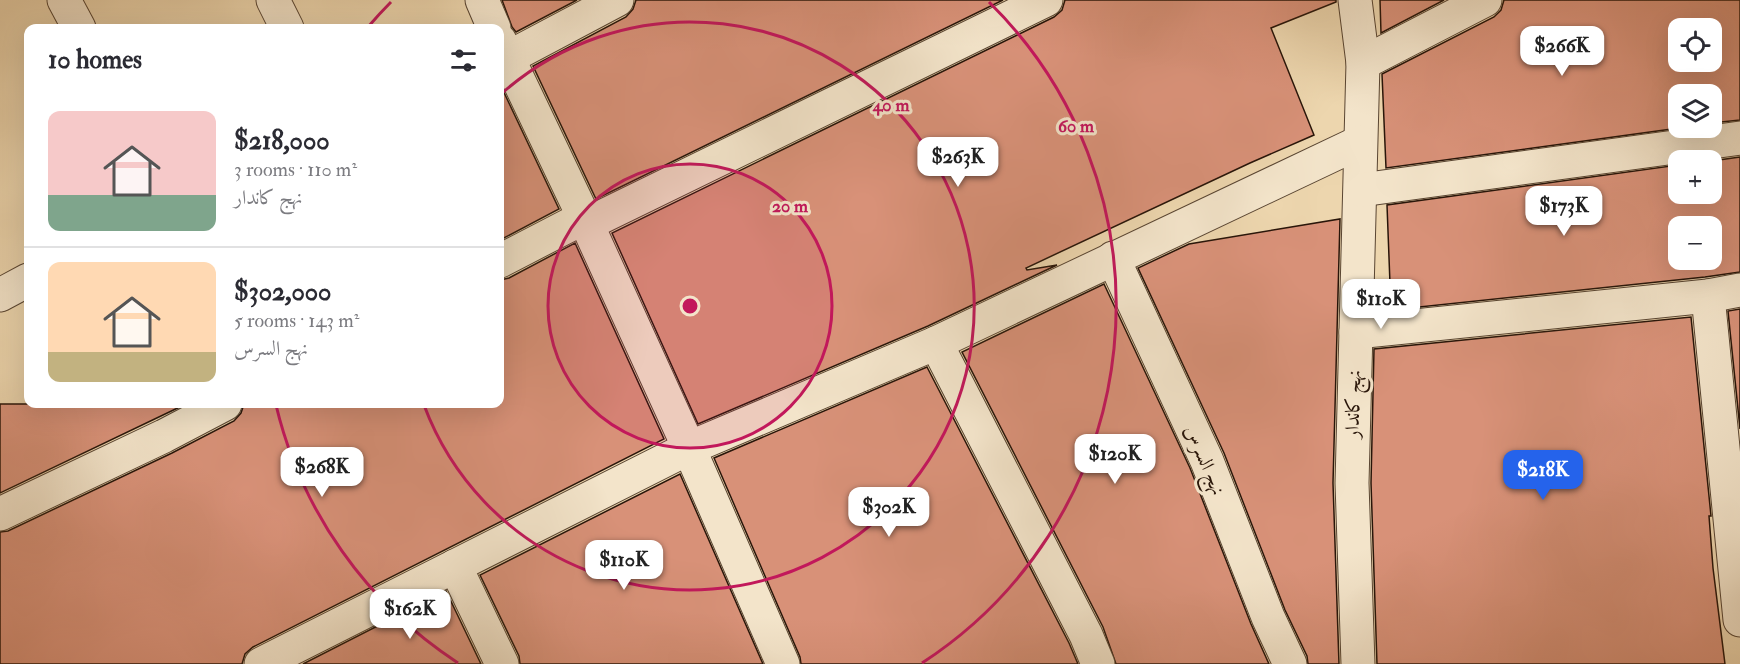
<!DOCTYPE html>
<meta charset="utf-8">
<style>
:root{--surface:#fff;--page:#f7f7f7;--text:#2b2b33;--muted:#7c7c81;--line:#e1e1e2;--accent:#2563eb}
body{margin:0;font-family:"IM FELL Double Pica",Amiri,serif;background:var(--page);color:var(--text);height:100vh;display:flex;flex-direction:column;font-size:22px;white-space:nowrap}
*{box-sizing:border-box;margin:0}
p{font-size:20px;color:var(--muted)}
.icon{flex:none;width:33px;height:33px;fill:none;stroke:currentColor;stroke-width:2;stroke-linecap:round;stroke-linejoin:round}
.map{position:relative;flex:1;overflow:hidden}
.sheet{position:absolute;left:24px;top:24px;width:480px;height:384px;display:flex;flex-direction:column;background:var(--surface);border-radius:12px;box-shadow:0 6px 24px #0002}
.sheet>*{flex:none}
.tools{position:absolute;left:1668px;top:18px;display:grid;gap:12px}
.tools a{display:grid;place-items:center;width:54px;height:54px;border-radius:12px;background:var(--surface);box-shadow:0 6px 24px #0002;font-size:30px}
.price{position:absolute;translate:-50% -51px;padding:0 14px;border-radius:12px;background:#fff;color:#222;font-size:20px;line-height:39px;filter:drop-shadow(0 2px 3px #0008)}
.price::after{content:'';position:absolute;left:50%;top:36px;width:18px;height:14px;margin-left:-9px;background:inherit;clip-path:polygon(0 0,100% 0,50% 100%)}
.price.on{background:var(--accent);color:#fff}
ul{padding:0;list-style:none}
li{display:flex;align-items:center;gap:18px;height:150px;padding:0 24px}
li+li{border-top:2px solid var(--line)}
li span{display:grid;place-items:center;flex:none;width:168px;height:120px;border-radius:12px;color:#555}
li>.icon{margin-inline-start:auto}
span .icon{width:72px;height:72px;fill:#fffc;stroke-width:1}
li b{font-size:26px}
h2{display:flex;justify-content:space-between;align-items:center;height:72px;padding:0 24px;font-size:26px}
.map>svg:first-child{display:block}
</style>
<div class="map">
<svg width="1740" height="664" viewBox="0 0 1740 664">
<rect width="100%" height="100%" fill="#edd6ae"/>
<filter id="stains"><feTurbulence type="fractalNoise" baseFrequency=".00333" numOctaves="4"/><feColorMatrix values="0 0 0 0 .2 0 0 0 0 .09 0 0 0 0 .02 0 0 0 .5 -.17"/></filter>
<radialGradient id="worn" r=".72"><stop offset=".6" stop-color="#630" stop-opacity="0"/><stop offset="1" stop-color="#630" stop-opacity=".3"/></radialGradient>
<g fill="#d89178" stroke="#281509" stroke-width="1.5" fill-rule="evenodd">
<path d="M502,0H577L516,32L512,27Z"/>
<path d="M636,0H1003L596,199L533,66L626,17L633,9Z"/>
<path d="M1065,0H1336V2L1271,28L1314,135L1250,163L1026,268L1027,270L1057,265L928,326L698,424L612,233L1054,17L1062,10Z"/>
<path d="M1380,0H1444L1381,33Z"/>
<path d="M1504,0H1740V120L1712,123V94H1678L1679,128L1386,168L1382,74L1494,17L1501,10ZM1678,28H1712V62H1678Z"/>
<path d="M500,84L559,209L500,240Z"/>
<path d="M1740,157V272L1705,277L1391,310L1387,205L1678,165V194H1712V161ZM1678,226H1712V260H1678Z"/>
<path d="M1340,219L1333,483L1339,664H1308L1307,656L1285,610L1224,453L1138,268L1189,244Z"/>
<path d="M575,243L664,439L253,647L245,654L242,664H0V532L8,531L172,453L234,421L241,413L244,404H500V280L509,278Z"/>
<path d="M1104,284L1190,468L1251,624L1269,664H1116L1103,627L962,352Z"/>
<path d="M1740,309V429L1728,311Z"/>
<path d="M1691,317L1711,516H1709L1713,568L1725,664H1377L1371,483L1374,349Z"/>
<path d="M927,367L1069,643L1078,664H801L800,657L714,458Z"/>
<path d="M0,404H186L0,493Z"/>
<path d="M680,474L763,664H520L519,656L480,575Z"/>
<path d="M446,591L481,664H303Z"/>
</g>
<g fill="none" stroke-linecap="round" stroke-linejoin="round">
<g stroke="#594532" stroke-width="35">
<g id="minor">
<path d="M64,0L79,28"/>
<path d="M273,0L287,28"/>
<path d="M482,0L494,28"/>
<path d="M1355,0L1363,63L1352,483L1358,664"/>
<path d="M500,41L587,224L689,448L783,664"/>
<path d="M500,62L617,0"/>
<path d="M1363,63L1485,0"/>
<path d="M1361,190L1740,138"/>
<path d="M587,224L1046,0"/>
<path d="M1113,258L1207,461L1268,617L1290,664"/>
<path d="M500,261L583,218"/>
<path d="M0,295L28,280"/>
<path d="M1708,296L1740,620"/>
<path d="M1356,332L1708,296L1740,290"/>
<path d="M936,343L1086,635L1098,664"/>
<path d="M0,514L164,436L225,404"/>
<path d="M455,566L502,664"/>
<path d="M261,664L689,448L936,343L1360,142"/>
</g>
</g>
<use href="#minor" stroke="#f3e4ca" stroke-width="33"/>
</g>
<circle cx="690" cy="306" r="142" fill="#c2185b" fill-opacity=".12"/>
<g fill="none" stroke="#c2185b" stroke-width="3">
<circle cx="690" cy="306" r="142"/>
<path d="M500 95A284 284 0 1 1 424 405"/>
<path d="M458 663A426 426 0 0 1 276 405M368 27A426 426 0 0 1 391 2M989 2A426 426 0 0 1 922 663"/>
</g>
<g text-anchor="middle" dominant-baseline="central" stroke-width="6" stroke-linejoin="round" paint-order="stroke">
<g font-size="20" fill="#281509" stroke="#f3e4ca">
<text transform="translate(1353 404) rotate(-88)">نهج كاندار</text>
<text transform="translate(1205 460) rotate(67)">نهج السرس</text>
</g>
</g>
<circle cx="690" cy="306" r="9" fill="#c2185b" stroke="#f3e4ca" stroke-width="3"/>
<g font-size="18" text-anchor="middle" font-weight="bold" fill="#c2185b" stroke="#f3e4ca" stroke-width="6" stroke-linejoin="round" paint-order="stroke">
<text x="891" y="111">40 m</text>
<text x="1076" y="132">60 m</text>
<text x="790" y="212">20 m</text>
</g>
<rect width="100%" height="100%" filter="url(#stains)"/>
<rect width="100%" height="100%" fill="url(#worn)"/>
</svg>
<div class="tools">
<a><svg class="icon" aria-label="locate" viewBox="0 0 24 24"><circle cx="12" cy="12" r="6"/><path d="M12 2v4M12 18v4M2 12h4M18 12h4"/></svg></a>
<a><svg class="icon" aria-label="layers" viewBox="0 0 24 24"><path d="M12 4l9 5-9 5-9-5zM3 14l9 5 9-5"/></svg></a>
<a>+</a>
<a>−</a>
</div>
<b class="price" style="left:1562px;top:77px">$266K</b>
<b class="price" style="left:958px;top:188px">$263K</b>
<b class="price" style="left:1564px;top:237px">$173K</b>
<b class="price" style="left:1381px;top:330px">$110K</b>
<b class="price" style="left:1115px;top:485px">$120K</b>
<b class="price" style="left:322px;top:498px">$268K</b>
<b class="price on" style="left:1543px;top:501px">$218K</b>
<b class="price" style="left:889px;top:538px">$302K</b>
<b class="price" style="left:624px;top:591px">$110K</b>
<b class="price" style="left:410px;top:640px">$162K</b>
<section class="sheet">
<h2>10 homes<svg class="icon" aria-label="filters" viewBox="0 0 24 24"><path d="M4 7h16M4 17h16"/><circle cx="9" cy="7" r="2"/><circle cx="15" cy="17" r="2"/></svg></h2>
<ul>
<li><span style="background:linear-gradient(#f6c9c9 70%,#7fa58c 0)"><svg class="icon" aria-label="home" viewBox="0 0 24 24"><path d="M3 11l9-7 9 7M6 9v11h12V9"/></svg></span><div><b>$218,000</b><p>3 rooms · 110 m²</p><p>نهج كاندار</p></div></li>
<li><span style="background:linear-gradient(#ffd9b3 75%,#c2b280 0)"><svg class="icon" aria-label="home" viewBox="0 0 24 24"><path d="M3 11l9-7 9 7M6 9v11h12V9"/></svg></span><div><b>$302,000</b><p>5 rooms · 143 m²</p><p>نهج السرس</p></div></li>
</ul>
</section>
</div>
